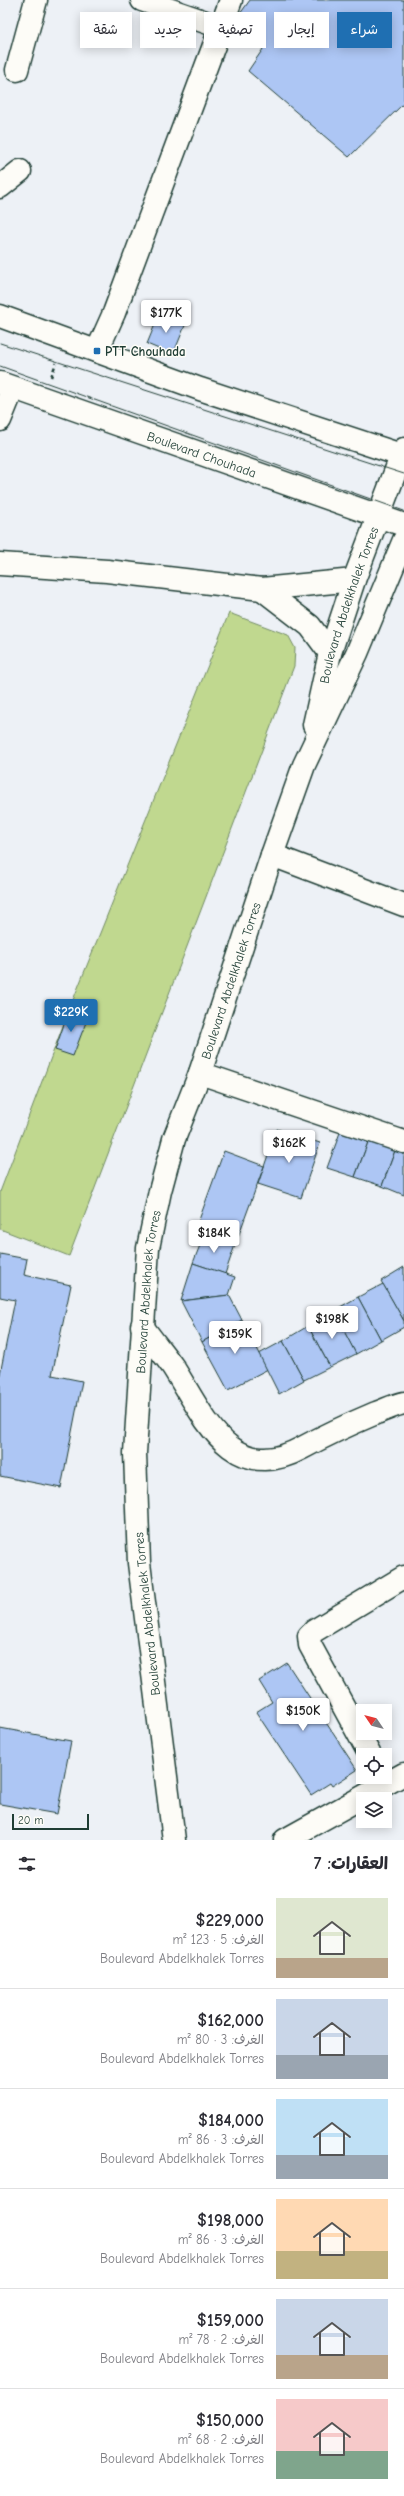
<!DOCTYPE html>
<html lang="ar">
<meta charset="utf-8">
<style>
:root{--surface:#fff;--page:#f2f2f3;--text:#2b2b33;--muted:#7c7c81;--line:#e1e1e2;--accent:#1f6fb2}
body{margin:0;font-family:"Comic Neue","Playpen Sans Arabic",sans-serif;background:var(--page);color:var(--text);direction:rtl;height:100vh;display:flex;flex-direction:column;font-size:15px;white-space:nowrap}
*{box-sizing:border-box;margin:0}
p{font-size:13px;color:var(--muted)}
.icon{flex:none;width:22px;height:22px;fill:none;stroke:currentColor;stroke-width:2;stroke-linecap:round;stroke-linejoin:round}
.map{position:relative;height:1840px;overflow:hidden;direction:ltr}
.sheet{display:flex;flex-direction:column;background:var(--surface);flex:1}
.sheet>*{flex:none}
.banner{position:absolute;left:12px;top:12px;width:380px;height:36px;direction:rtl;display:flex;gap:8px}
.needle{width:26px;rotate:305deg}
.tools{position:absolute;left:356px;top:1704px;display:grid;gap:8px}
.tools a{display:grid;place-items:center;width:36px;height:36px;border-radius:0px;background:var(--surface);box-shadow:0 2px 10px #0003;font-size:20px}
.scale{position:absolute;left:12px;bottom:10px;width:77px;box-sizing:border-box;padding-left:4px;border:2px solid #1f3d34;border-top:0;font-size:11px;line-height:14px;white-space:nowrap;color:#1f3d34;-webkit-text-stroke:3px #fdfcf7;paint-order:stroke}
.price{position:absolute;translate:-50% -34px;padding:0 9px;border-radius:4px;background:#fff;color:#222;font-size:13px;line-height:26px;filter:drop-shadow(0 1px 2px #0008)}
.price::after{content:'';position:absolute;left:50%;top:24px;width:12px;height:9px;margin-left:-6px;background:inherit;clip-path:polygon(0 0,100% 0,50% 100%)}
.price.current{background:var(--accent);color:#fff}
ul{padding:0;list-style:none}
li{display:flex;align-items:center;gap:12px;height:100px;padding:0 16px}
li+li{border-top:1px solid var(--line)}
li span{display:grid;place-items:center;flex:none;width:112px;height:80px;border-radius:0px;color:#555}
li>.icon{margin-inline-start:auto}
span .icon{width:48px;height:48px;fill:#fffc;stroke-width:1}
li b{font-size:17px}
h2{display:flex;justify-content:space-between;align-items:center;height:48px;padding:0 16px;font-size:17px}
.pill{padding:0 14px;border-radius:0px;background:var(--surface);box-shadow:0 2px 10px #0003;font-size:14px;line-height:36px}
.pill.current{background:var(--accent);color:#fff}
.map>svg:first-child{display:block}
</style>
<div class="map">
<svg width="404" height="1840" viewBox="0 0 404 1840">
<rect width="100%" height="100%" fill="#edf1f6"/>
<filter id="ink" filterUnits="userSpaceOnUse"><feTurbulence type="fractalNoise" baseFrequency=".025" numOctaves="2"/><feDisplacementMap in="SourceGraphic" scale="8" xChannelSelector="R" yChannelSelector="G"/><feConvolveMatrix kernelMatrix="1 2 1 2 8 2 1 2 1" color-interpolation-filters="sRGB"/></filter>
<g filter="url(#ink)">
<path fill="#c0d88f" stroke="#708a62" d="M229,613L288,635L295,648L294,666L69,1256L0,1229V1192L69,1010Z"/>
<g fill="#adc6f4" stroke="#1f3d34">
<path d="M250,0H404V103L349,157L248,71L263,49L232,25Z"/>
<path d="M160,312L186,323L173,355L147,344Z"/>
<path d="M69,1010L88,1017L73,1056L55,1050Z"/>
<path d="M342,1127L370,1137L355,1177L327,1168Z"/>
<path d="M277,1129L320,1143L301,1198L258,1184Z"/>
<path d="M370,1137L396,1148L382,1186L355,1177Z"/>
<path d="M396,1148L404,1151V1195L382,1186Z"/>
<path d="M224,1151L264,1166L235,1245L195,1231Z"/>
<path d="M204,1235L235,1245L225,1274L193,1263Z"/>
<path d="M0,1254L27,1259L24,1275L71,1285L52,1375L82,1381L61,1488L0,1476V1374L15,1300L0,1297Z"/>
<path d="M193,1263L235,1277L229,1295L181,1301Z"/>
<path d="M404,1267V1321L381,1281Z"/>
<path d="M383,1284L404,1321V1327L381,1340L358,1297Z"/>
<path d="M229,1295L242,1320L202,1342L181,1301Z"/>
<path d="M358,1297L381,1340L356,1354L333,1311Z"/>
<path d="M334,1312L356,1354L330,1367L308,1326Z"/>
<path d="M242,1320L268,1369L228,1390L202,1342Z"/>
<path d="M308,1326L330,1367L304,1380L283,1341Z"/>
<path d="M283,1341L304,1380L279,1394L259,1354Z"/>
<path d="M287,1663L357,1770L332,1786L330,1783L311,1795L256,1712L272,1702L259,1681Z"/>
<path d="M0,1728L71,1741L57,1814L0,1804Z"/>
</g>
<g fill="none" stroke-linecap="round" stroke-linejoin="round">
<g stroke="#1f3d34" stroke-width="25">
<g id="minor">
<path d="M142,0L220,27"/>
<path d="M17,70L36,0"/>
<path d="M0,187L20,171"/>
<path d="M0,316L200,389L404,456"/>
<path d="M97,351L114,313L231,0"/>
<path id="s1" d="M0,383L404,525"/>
<path d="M0,420L13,388"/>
<path d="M0,564L107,571L262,589L354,580"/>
<path d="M262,589L310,626L330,653"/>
<path id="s2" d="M314,725L330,653L354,580L404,449"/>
<path d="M272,855L404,905"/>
<path d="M200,1073L404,1142"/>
<path d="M142,1326C152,1340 163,1353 173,1367C203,1414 231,1487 302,1448C326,1435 350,1424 376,1413C385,1410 394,1405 404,1403"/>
<path d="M370,1755L310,1645L309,1636L314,1631L404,1577"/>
<path id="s3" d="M174,1840L139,1563L135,1453L148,1248L160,1191L174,1139L200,1073L272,855L304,765L357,653L404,540"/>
<path d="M285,1840L404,1774"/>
</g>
</g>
<path stroke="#1f3d34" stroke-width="2.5" stroke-dasharray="4 3" stroke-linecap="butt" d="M51,377L56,363"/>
<use href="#minor" stroke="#fdfcf7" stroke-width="22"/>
<g stroke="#1f3d34" stroke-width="1">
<path d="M0,343L404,474"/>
<path d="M0,366L404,511"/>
</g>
</g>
</g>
<rect fill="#1f6fb2" stroke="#fdfcf7" stroke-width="1.5" x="93" y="347" width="8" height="8" rx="2"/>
<g text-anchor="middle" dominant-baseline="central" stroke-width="3" stroke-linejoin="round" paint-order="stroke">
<g font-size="13" font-weight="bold" fill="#1f3d34" stroke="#fdfcf7" text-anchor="start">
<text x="105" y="351">PTT Chouhada</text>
</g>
<g font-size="13" fill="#1f3d34" stroke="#fdfcf7">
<text stroke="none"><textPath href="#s1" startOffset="214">Boulevard Chouhada</textPath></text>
<text stroke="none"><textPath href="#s2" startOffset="125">Boulevard Abdelkhalek Torres</textPath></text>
<text stroke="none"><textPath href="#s3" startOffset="875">Boulevard Abdelkhalek Torres</textPath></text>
<text stroke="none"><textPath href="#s3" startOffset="551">Boulevard Abdelkhalek Torres</textPath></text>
<text transform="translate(147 1614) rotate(-96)">Boulevard Abdelkhalek Torres</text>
</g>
</g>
</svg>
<div class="tools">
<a><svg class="needle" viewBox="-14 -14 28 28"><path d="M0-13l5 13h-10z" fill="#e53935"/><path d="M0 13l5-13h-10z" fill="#7c7c81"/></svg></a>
<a><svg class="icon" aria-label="locate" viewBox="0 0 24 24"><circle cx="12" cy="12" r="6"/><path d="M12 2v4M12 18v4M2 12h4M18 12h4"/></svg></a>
<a><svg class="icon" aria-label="layers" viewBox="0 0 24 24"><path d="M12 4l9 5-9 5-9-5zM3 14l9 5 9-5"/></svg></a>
</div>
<div class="scale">20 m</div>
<b class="price" style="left:166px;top:334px">$177K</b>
<b class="price current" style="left:71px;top:1033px">$229K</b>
<b class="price" style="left:289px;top:1164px">$162K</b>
<b class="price" style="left:214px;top:1254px">$184K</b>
<b class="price" style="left:332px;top:1340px">$198K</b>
<b class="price" style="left:235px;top:1355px">$159K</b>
<b class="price" style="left:303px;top:1732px">$150K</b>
<div class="banner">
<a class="pill current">شراء</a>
<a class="pill">إيجار</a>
<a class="pill">تصفية</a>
<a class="pill">جديد</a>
<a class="pill">شقة</a>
</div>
</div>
<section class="sheet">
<h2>العقارات: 7<svg class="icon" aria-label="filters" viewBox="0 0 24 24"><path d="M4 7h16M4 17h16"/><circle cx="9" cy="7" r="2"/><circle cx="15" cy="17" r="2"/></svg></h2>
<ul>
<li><span style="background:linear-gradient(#dfe7d0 75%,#b9a48a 0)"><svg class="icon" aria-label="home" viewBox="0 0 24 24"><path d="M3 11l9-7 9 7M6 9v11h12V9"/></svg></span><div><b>$229,000</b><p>الغرف: 5 · 123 m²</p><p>Boulevard Abdelkhalek Torres</p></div></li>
<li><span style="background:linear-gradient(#c9d6e8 70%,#9aa5b1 0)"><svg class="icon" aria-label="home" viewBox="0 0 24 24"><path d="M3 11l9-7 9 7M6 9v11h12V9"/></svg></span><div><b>$162,000</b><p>الغرف: 3 · 80 m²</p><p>Boulevard Abdelkhalek Torres</p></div></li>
<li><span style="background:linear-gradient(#bfe0f5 70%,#9aa5b1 0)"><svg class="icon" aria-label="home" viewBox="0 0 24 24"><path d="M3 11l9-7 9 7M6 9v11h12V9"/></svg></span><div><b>$184,000</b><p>الغرف: 3 · 86 m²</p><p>Boulevard Abdelkhalek Torres</p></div></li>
<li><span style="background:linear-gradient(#ffd9b3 65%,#c2b280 0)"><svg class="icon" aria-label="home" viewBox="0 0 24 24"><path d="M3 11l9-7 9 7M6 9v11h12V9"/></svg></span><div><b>$198,000</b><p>الغرف: 3 · 86 m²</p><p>Boulevard Abdelkhalek Torres</p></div></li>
<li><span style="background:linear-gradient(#c9d6e8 70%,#b9a48a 0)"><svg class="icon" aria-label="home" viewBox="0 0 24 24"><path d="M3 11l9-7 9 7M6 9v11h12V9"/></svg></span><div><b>$159,000</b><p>الغرف: 2 · 78 m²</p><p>Boulevard Abdelkhalek Torres</p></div></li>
<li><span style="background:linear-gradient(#f6c9c9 65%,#7fa58c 0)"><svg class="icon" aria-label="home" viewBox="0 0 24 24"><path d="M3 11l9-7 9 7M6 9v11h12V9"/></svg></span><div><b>$150,000</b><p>الغرف: 2 · 68 m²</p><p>Boulevard Abdelkhalek Torres</p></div></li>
</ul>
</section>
